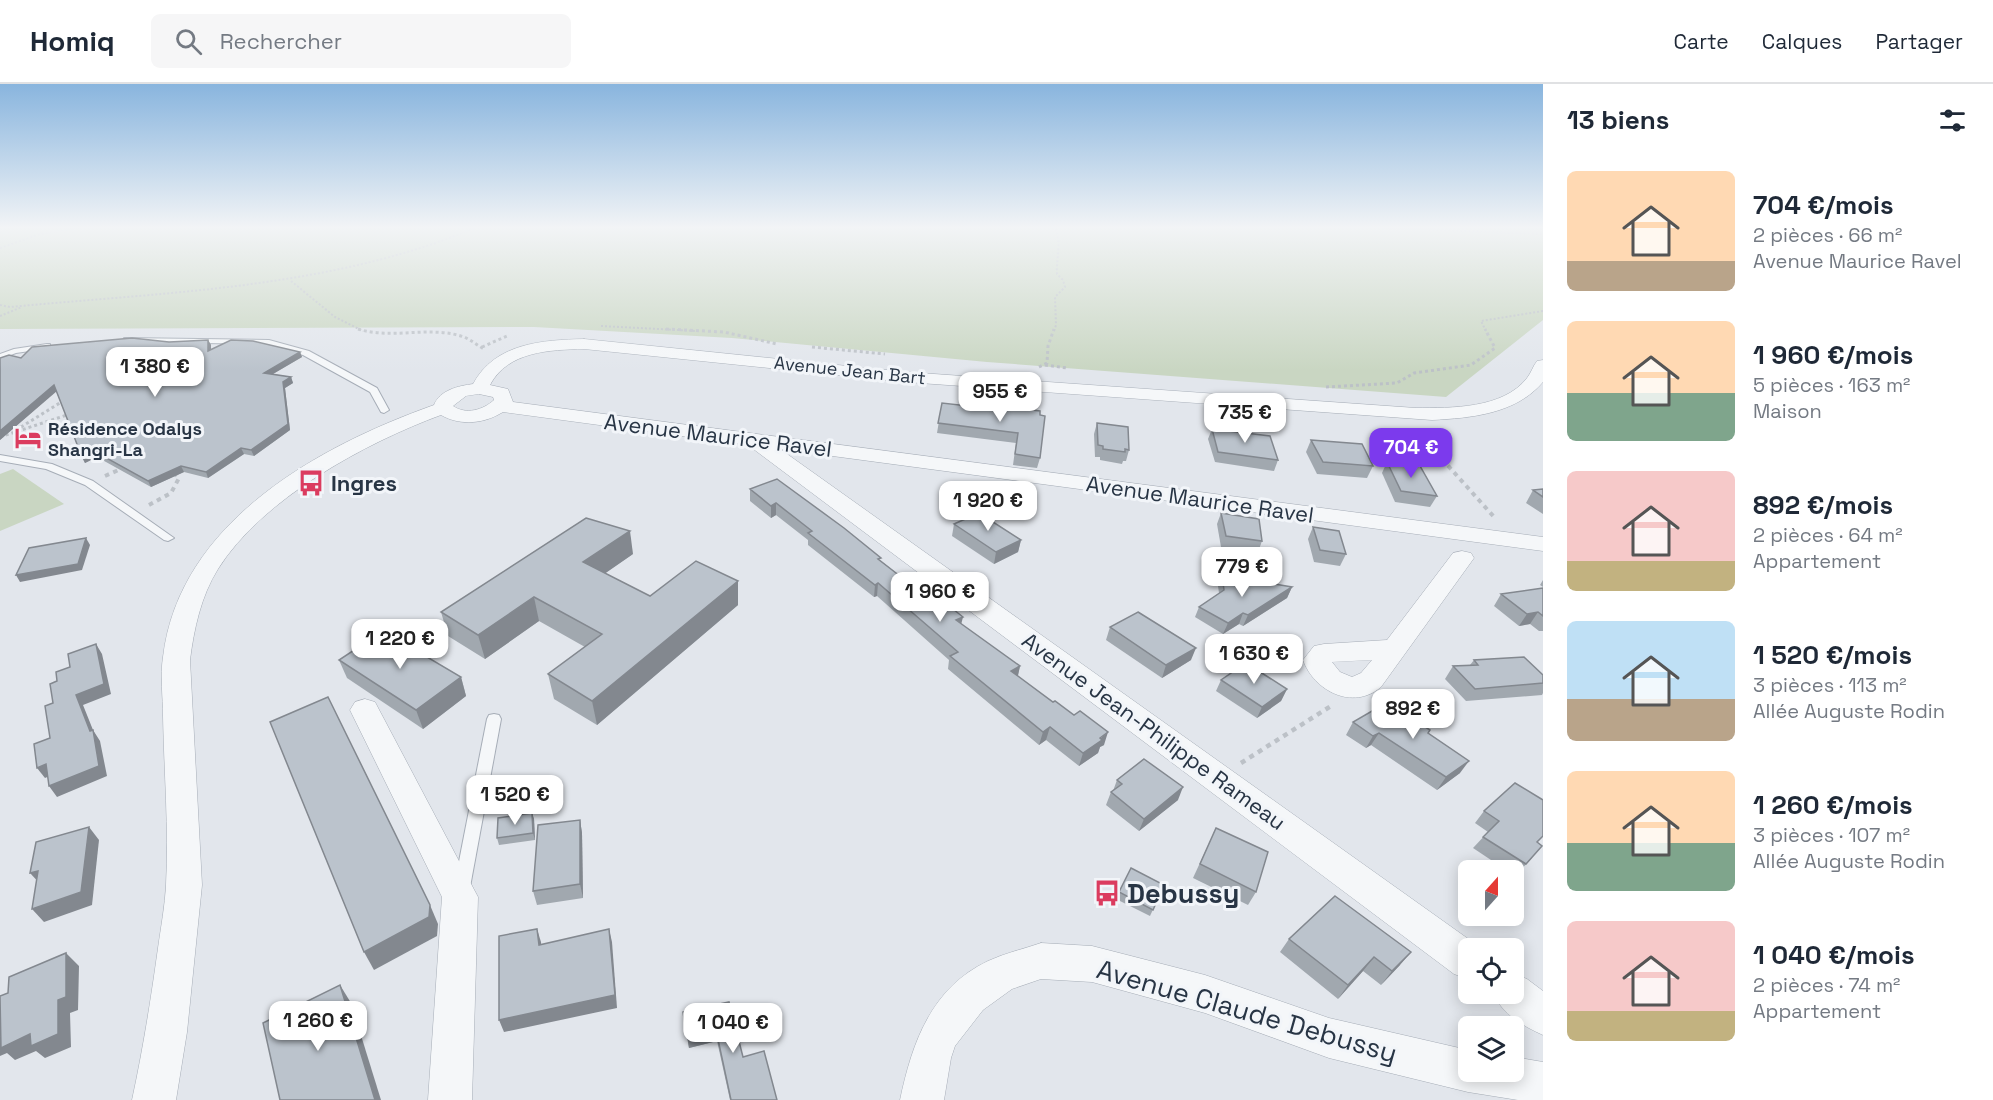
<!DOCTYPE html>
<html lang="fr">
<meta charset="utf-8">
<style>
:root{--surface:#fff;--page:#f6f6f7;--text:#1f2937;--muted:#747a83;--line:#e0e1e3;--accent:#7c3aed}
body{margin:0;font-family:"Space Grotesk",sans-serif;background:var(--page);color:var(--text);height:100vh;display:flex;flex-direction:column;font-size:22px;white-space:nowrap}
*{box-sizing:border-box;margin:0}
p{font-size:20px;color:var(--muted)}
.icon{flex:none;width:33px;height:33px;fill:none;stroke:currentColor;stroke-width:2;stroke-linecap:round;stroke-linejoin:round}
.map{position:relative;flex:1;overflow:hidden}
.sheet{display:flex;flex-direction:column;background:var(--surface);width:450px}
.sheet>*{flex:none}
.needle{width:39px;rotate:21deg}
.fabs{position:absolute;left:1458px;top:776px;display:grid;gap:12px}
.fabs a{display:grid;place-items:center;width:66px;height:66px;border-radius:9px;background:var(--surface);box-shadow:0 3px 15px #0003;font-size:30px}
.price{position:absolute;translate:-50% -51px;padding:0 14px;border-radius:12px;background:#fff;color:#222;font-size:20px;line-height:39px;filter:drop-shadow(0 2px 3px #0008)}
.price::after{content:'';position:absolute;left:50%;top:36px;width:18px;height:14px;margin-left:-9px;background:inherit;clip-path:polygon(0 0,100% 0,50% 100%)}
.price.on{background:var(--accent);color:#fff}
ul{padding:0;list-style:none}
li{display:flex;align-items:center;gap:18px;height:150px;padding:0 24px}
li span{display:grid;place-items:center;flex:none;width:168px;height:120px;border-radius:9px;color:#555}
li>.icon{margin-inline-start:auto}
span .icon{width:72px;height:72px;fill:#fffc;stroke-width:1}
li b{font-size:26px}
h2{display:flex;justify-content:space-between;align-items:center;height:72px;padding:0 24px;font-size:26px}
header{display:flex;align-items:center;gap:36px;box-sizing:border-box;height:84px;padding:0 30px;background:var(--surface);border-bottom:2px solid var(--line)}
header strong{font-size:28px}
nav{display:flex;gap:33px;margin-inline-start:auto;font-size:21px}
.search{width:420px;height:54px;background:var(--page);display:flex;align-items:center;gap:15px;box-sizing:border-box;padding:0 21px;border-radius:9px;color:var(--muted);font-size:22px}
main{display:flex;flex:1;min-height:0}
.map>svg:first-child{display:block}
</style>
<header>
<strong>Homiq</strong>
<div class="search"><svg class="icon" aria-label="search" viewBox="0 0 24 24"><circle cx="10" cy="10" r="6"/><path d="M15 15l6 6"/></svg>Rechercher</div>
<nav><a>Carte</a><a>Calques</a><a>Partager</a></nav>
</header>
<main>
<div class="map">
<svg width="1543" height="1016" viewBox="0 0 1543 1016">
<rect width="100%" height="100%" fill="#e2e6ec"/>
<g fill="#c9d6c2">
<path d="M0,144H1543V236L1446,313L987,278L732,254L534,243L0,245Z"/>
<path d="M13,385L64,420L0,447V390Z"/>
</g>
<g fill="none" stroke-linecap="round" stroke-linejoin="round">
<g stroke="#a6adb7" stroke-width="2">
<g id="service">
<path d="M124,254L269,256L309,267L377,304L389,326L384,329L381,328L370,308L303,271L266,260L127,258H124Z"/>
<path d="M47,260H50V264L16,269L0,275V270L14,265Z"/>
<path d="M0,371L52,380L93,397L174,454L168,457L164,456L85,401L46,385L0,377Z"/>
<path d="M494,630L499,631L501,635L470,803L468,808L462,810L456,808L454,803L487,635L489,631Z"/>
</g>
</g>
<g stroke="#a6adb7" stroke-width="1">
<g id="minor">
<path d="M584,255L906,288L1416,324C1451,324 1503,325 1527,294C1531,289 1533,282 1537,277L1543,276V298C1516,330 1471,334 1432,336L906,298L584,265C550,266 508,267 490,301L508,305L513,318L1543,453V467L780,365L1481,864H1468V895L1454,890L748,361L503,328C484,340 460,342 441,331C365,359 262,415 218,485C201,512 194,545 190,576L202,801L187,948L176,1016H132C143,965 151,915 158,864C161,843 165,821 166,801C169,745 164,688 163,632C163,613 160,592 163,573C179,438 319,362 434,321C440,306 458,302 473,300C495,259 542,256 584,255ZM479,310L493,313L494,316C483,326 466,331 453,322L466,312Z"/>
<path d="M1462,467L1471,469L1474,474L1381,603C1353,627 1314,607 1303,576L1314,562L1324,560L1387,556L1453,469ZM1372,576L1361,589L1352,593L1340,588L1332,578Z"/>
<path d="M365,615L375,618L478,813L472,1016H428L442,813L350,626L355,618Z"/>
<path d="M1041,859L1092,862L1205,891L1329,934L1468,966V987H1514V973L1543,978V1016H1518L1468,1008L1329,974L1205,929L1092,898L1041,895L1012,905L983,926L955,962L951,974L944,1016H900C912,959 931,904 988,877C1005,869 1024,865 1041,859Z"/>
<path d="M1514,890L1527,895L1543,907V951C1523,942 1502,930 1493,909H1514Z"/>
</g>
</g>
<g stroke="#bcc1c7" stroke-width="2" stroke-dasharray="2 2" stroke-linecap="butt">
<path d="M1384,144L1543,150"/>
<path d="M0,164L40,150L79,144"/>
<path d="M291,197L335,233L363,247"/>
<path d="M0,221L10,223C166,208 328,205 475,144"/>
<path d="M0,232L22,223"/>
<path d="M601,242L697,247"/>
<path d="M1054,247L1056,241L1055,213L1065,203L1063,196L1057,190C1056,174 1062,158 1055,144"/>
<path d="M1486,247L1481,237L1543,227"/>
</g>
<g stroke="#bcc1c7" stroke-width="3" stroke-dasharray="3 3" stroke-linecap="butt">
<path d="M358,245C393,256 430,241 464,253C471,256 477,261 484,265"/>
<path d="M666,245L724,248L777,260"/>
<path d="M482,263L507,252"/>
<path d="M812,263L885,270"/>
<path d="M1045,281L1067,284"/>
<path d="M1039,283L1047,279L1048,262L1054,245"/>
<path d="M1326,303L1397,299L1414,289L1471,281L1495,264L1485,245"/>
<path d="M21,343L63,317"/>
<path d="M1413,349L1443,376"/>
<path d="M0,353L70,330"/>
</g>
<g stroke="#bcc1c7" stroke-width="4" stroke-dasharray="4.5 4.5" stroke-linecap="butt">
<path d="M1442,375L1495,434"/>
<path d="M105,392L123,384"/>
<path d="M149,421L171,409L179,394L173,388"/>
</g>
<path stroke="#bcc1c7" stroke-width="4.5" stroke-dasharray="5 5" stroke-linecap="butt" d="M1241,679L1331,622"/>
<use href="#service" fill="#f5f7f9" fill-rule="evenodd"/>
<use href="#minor" fill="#f5f7f9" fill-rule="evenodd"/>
</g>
<g fill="#a1a8af">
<path d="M208,256L211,261V266L300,268L302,273L273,290L291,293L293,299L285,304L290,346L254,372L244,370L208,394L184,388L151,403L97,373L85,379L82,373L56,307L0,356V274H21L169,258Z"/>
<path d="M942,319L1040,331V374L1037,384L1013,381L1016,359L937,349Z"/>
<path d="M1097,339L1129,366L1126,377H1123L1122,380L1100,376V373H1095L1094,350Z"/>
<path d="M1212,345L1278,376L1274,387L1215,378L1208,355Z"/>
<path d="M1311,356L1373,382L1367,394L1317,390L1306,368Z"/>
<path d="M1387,378L1437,412L1430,423L1395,418L1382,389Z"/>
<path d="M750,405L881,477L961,540L1020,582L1018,592L1104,661L1100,663L1098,669L1079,682L1046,656L1039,661L948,585L949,576L877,512L874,513L808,461V456L776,431L771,434L750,417Z"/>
<path d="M1543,405V430L1526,419L1533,406Z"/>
<path d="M1221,429L1262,457L1258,468L1221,463L1217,440Z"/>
<path d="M954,440L1021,456L1018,468L994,480L952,452Z"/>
<path d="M1313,443L1346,470L1340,482L1314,478L1308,455Z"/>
<path d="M633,470L605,489L650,512L738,497V521L597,641L554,615L548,590L585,563L539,537L485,575L448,552L441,528Z"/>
<path d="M1222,491L1292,503L1287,514L1243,542L1239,540L1223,550L1195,533L1199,523L1219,509L1218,502Z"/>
<path d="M1543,496V503L1540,501Z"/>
<path d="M1543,504V547H1539L1530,540L1519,542L1494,522L1501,510Z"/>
<path d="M1110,543L1191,576L1162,594L1106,556Z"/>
<path d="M339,576L461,593L466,612L423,645L347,594Z"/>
<path d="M1474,576L1543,591V609L1542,611L1466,617L1445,595L1453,582L1470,581Z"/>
<path d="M1221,596L1287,605L1281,617L1257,634L1216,607Z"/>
<path d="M1394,633L1430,646L1428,649L1460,689L1437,706L1371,661L1366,664L1346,651L1353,638Z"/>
<path d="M1117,696L1178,716L1139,747L1106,721L1111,708L1113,707Z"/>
<path d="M1484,727L1537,758L1532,774L1515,792L1514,791V786H1506L1473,764L1488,748L1475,739Z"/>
<path d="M532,729L534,735L535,756L499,761L497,754Z"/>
<path d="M580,736L582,749L583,814L537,821L533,807Z"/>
<path d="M1216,744L1256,808L1248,821L1193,794Z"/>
<path d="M1164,801L1150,832L1116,815L1119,808Z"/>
<path d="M1335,812L1400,881L1381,901L1363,887L1338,915L1280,868L1289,855Z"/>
<path d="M729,918L743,973L777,1016H730L717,957L689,964L683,928Z"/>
</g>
<g fill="#83888f">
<path d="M208,256L211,261V273L208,267Z"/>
<path d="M300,268L302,273L266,294L264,289Z"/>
<path d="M291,293L293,299L285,304L290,346L254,372L251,366L283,298Z"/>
<path d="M54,301L57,307L0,356V347Z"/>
<path d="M241,364L244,370L208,394L206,388Z"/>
<path d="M94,367L97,373L85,379L82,373Z"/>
<path d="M181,382L184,388L151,403L148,397Z"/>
<path d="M776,419V431L771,434V422Z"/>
<path d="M630,447L633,470L587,502L583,478Z"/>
<path d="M86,454L90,461L82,486L20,498L16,491Z"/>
<path d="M1021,456L1018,468L994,480L996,468Z"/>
<path d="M738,497V521L597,641L592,617Z"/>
<path d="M878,499L877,512L874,513L875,501Z"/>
<path d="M1292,503L1287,514L1243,542L1248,531Z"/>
<path d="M534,513L539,537L485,575L478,551Z"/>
<path d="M1538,528L1530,540L1519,542L1527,530Z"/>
<path d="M1243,529L1239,540L1223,550L1228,539Z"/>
<path d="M963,533L960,545L956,536Z"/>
<path d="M96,560L102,570L111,610L83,621L93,646L100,657L107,692L57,713L49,702L90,647L76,611Z"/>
<path d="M1196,564L1191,576L1162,594L1166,581Z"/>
<path d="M1020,582L1017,595L1011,587Z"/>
<path d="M461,593L466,612L423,645L416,626Z"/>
<path d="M1287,605L1281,617L1257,634L1262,623Z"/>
<path d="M1050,643L1046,656L1039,661L1043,648Z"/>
<path d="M1108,648L1104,661L1100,663L1098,669L1079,682L1083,669Z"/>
<path d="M1379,649L1371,661L1366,664L1373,652Z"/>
<path d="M1469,677L1460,689L1437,706L1446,693Z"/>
<path d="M46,680L54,690L45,694L37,684Z"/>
<path d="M1183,703L1178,716L1139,747L1144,735Z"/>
<path d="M532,729L534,735L535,756L533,749Z"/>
<path d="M580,736L582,749L583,814L580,800Z"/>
<path d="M89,743L99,756L92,821L44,838L32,825Z"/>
<path d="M38,787L42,802L30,789Z"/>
<path d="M430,821L438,840L437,852L374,886L364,868Z"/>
<path d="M537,845L541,858L542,873L539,861Z"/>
<path d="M609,845L612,858L617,924L504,948L499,936Z"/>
<path d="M1411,868L1400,881L1381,901L1392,887Z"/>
<path d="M66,869L79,882L78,926L70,929L71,963L45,974L36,967L15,976L7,969L0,972V953L58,916Z"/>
<path d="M1374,873L1363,887L1338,915L1348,901Z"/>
<path d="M340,901L351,919L381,1016H375Z"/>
<path d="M716,946L717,957L689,964L687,952Z"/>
</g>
<g fill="#bbc3cc" stroke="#83888f" stroke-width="1.5">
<path d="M132,254L169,258L208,256V267L231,256L253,257L300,268L264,289L291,293L283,298L288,340L251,366L241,364L206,388L181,382L148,397L94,367L82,373L54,301L0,347V274L9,271L21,274L32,263Z"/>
<path d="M969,318L1040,327V331L1045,332L1040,374L1015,370L1018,349L938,339L942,319L968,322Z"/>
<path d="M1097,339L1128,343L1129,366L1125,365V368L1103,365V362L1098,361Z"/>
<path d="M1212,345L1270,352L1278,376L1218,368Z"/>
<path d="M1311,356L1362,360L1373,382L1323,378Z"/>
<path d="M1387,378L1420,382L1437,412L1401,407Z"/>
<path d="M777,395L844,444L881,474L878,475L927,513L934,510L963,533L956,536L1020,582L1011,587L1053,618L1055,617L1074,631L1080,627L1108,648L1100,654L1102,656L1083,669L1050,643L1043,648L950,572L958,568L878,499L875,501L808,449L812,447L776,419L771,422L750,405Z"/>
<path d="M1543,405V413L1533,406Z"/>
<path d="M979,429L1021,456L996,468L954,440Z"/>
<path d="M1221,429L1259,435L1262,457L1226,452Z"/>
<path d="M586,434L630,447L583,478L650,512L696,477L738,497L592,617L548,590L602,550L534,513L478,551L441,528Z"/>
<path d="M1313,443L1339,447L1346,470L1320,466Z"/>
<path d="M86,454L78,480L16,491L29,464Z"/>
<path d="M1222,491L1292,503L1248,531L1243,529L1228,539L1199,523L1224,506Z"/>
<path d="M1543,504V532L1538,528L1527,530L1501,510Z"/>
<path d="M1138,528L1196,564L1166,581L1110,543Z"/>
<path d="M383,547L461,593L416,626L339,576Z"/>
<path d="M96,560L104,600L76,611L90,647L93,646L99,682L49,702L46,680L37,684L34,660L50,654L45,622L53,619L50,600L57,597L56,588L70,583L68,570Z"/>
<path d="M1524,573L1543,591V599L1475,605L1453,582L1478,581L1474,576Z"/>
<path d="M1246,579L1287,605L1262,623L1221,596Z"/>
<path d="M328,613L430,821L429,833L364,868L270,638Z"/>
<path d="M1379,623L1394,633L1400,630L1410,636L1413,635L1430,646L1428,649L1469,677L1446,693L1379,649L1373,652L1353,638Z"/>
<path d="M1144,675L1183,703L1144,735L1111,708L1122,700L1117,696Z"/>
<path d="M1515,699L1543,716V752L1537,758L1542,762L1526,780L1483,753L1499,737L1484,727Z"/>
<path d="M532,729L533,749L497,754L498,734Z"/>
<path d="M580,736V800L533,807L538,741Z"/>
<path d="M89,743L81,808L32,825L38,787L30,789L36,758Z"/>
<path d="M1216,744L1268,768L1256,808L1200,780Z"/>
<path d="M1131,784L1164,801L1153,826L1119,808Z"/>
<path d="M1335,812L1411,868L1392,887L1374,873L1348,901L1289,855Z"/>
<path d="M537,845L539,861L609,845L615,911L499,936V852Z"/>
<path d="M66,869V913L58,916V950L31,962L30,950L1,964L0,912L8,909L9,893Z"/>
<path d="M340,901L375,1016H280L263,939Z"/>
<path d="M729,918L743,973L764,967L777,1016H731L716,946L687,952L683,928Z"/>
</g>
<linearGradient id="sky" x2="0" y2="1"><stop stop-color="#89b5de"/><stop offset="0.5" stop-color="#f2f4f6"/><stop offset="1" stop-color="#f2f4f6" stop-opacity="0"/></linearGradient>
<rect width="1543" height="287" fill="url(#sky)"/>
<defs>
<g id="hotel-bare" transform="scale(2.07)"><path d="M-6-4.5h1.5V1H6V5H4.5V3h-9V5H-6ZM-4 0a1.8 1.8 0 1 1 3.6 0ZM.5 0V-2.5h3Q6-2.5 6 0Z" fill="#db3c5f" stroke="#f2f5f9" stroke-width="2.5" paint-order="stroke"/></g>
<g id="bus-bare" transform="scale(2.07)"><path d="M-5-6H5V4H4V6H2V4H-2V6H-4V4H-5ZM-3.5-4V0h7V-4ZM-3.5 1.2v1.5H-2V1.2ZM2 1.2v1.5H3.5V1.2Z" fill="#db3c5f" stroke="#f2f5f9" stroke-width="2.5" paint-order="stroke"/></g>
</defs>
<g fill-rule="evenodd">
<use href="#hotel-bare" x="28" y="354"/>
<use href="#bus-bare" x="311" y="399"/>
<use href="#bus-bare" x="1107" y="809"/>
</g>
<g text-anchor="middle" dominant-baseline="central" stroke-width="6" stroke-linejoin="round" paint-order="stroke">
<g font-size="18" fill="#283545" stroke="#f2f5f9">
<text transform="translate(850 286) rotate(6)">Avenue Jean Bart</text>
</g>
<g font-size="18" font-weight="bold" fill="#283545" stroke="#f2f5f9" text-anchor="start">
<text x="48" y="344">Résidence Odalys<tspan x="48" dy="21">Shangri-La</tspan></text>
</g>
<g font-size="22" fill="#283545" stroke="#f2f5f9">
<text transform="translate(718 351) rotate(7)">Avenue Maurice Ravel</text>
<text transform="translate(1200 415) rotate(8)">Avenue Maurice Ravel</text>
<text transform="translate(1154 647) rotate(36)">Avenue Jean-Philippe Rameau</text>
</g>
<g font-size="22" font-weight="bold" fill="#283545" stroke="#f2f5f9" text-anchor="start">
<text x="331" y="399">Ingres</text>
</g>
<g font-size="27" font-weight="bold" fill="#283545" stroke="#f2f5f9" text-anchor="start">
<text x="1127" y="809">Debussy</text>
</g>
<g font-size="27" fill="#283545" stroke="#f2f5f9">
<text transform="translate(1247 927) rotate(16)">Avenue Claude Debussy</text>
</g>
</g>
</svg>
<div class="fabs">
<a><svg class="needle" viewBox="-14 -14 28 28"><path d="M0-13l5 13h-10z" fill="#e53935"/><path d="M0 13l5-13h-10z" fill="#747a83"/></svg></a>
<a><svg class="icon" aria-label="locate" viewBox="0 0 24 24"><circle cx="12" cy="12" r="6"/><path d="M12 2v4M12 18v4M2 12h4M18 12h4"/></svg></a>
<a><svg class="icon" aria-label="layers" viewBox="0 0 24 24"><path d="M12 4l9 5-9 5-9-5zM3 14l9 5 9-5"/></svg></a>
</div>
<b class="price" style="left:155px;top:314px">1 380 €</b>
<b class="price" style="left:1000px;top:339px">955 €</b>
<b class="price" style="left:1245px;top:360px">735 €</b>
<b class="price on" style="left:1411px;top:395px">704 €</b>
<b class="price" style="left:988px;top:448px">1 920 €</b>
<b class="price" style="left:1242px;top:514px">779 €</b>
<b class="price" style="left:940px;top:539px">1 960 €</b>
<b class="price" style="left:400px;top:586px">1 220 €</b>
<b class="price" style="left:1254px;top:601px">1 630 €</b>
<b class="price" style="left:1413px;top:656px">892 €</b>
<b class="price" style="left:515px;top:742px">1 520 €</b>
<b class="price" style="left:318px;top:968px">1 260 €</b>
<b class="price" style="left:733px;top:970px">1 040 €</b>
</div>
<section class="sheet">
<h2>13 biens<svg class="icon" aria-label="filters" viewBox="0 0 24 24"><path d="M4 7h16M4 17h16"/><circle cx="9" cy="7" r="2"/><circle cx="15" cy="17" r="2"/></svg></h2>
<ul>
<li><span style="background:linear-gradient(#ffd9b3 75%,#b9a48a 0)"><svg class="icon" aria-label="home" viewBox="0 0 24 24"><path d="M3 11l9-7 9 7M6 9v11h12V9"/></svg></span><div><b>704 €/mois</b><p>2 pièces · 66 m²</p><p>Avenue Maurice Ravel</p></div></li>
<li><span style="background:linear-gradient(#ffd9b3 60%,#7fa58c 0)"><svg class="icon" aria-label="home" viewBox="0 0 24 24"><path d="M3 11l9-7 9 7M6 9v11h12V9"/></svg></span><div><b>1 960 €/mois</b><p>5 pièces · 163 m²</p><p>Maison</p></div></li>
<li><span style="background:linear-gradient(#f6c9c9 75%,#c2b280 0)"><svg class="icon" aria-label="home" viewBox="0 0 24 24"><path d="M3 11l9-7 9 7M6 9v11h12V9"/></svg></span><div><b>892 €/mois</b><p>2 pièces · 64 m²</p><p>Appartement</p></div></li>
<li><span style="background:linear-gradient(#bfe0f5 65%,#b9a48a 0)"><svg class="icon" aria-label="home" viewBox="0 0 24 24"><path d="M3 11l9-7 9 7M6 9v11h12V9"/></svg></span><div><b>1 520 €/mois</b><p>3 pièces · 113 m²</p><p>Allée Auguste Rodin</p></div></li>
<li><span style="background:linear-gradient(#ffd9b3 60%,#7fa58c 0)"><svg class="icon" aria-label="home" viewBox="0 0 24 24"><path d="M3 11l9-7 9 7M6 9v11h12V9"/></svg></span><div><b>1 260 €/mois</b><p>3 pièces · 107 m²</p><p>Allée Auguste Rodin</p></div></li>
<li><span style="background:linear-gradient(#f6c9c9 75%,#c2b280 0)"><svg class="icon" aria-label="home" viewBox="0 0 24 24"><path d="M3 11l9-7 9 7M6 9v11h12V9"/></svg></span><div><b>1 040 €/mois</b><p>2 pièces · 74 m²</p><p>Appartement</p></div></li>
</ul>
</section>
</main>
